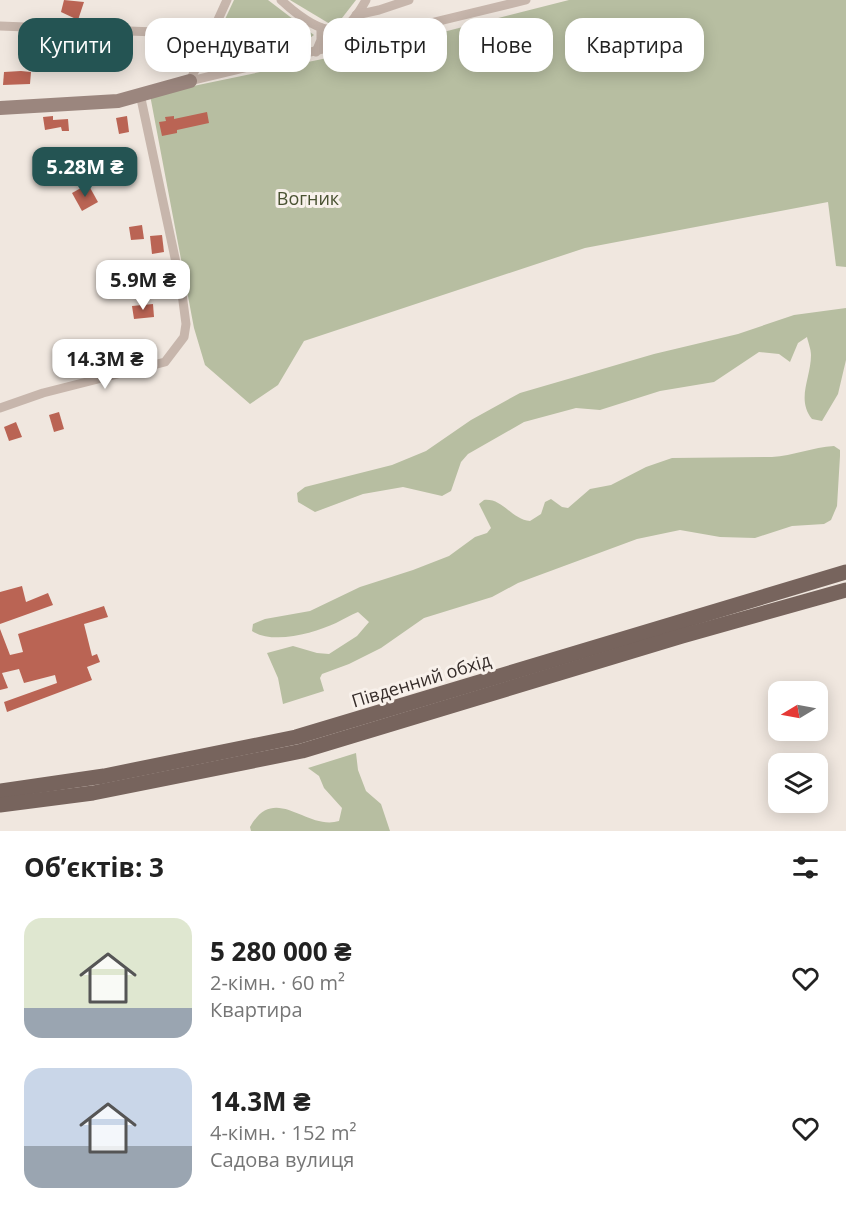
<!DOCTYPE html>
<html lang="uk">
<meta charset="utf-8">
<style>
:root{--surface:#fff;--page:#f6f6f6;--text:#222;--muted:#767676;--accent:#245453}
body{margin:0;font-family:"Open Sans",sans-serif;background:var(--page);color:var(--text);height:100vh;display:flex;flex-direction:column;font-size:22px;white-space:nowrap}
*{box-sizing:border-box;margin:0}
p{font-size:20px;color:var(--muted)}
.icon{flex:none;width:33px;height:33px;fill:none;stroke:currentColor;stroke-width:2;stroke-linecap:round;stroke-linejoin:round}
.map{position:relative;height:831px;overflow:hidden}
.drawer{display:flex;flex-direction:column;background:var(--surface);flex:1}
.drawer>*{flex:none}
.top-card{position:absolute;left:18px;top:18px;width:810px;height:54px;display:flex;gap:12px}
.needle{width:39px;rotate:260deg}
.tools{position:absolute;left:768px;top:681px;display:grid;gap:12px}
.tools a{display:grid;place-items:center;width:60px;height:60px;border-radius:12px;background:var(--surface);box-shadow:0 3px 15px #0003;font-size:30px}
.price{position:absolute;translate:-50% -51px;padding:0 14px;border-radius:12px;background:#fff;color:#222;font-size:20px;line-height:39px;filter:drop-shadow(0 2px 3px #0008)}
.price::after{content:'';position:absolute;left:50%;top:36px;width:18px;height:14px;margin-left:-9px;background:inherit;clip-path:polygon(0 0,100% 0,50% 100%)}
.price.on{background:var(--accent);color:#fff}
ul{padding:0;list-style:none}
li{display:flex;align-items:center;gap:18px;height:150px;padding:0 24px}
li span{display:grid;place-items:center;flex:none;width:168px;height:120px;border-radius:18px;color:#555}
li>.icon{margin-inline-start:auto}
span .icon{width:72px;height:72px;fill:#fffc;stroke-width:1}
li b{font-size:26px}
h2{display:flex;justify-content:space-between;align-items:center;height:72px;padding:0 24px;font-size:26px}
.tag{padding:0 21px;border-radius:18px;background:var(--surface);box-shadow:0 3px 15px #0003;font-size:21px;line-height:54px}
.tag.on{background:var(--accent);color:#fff}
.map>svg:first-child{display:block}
</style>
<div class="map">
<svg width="846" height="831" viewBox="0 0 846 831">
<rect width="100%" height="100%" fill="#f0e7df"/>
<g fill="#b7bea1">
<path d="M234,0H268L314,35L285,56L232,68L211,49Z"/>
<path d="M290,0H356L335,27Z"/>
<path d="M569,0H846V267L836,266L828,202L585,248L304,341L278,385L250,404L205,365L194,328L150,95L404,42Z"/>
<path d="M846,308V360L838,394L822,421L812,419C796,399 811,378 811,355C811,349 808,342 807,337L798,343L790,362L779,354L759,352L714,382L660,391L600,410L576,408L524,422L468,454L461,462L451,491L442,496L403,487L363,494L315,512L298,502L297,493L305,487L392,465L426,451L471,420L520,393L654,354L738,334L794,315Z"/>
<path d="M834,446L840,450V456L837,506L831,520L824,524L792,526L755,538L720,537L680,530L637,539L518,583L492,597L424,618L381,648L349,664L322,674L320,678L324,691L283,704L278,678L267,653L293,646L317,653L329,654L357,636L369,622L358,612C350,615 344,619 336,623C314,633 274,645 252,631L253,624L265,619L310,611L360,587L413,570L449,556L475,537L487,533L491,528L479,504L484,500C503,498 512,520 530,521L541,514L545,502L551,499L562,507L568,508L590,489L611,485L646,467L672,458L772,457C793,456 813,447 834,446Z"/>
<path d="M356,753L358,770L366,791L381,804L390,831H251L250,827C275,782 306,831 339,821L342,808L324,788L319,776L308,768Z"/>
</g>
<g fill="#ba6454">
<path d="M64,0L84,2L78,20L61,12Z"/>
<path d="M72,38H87L81,57L68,54Z"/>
<path d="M21,71L31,72L30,84L3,85L4,72Z"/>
<path d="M207,112L209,123L177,130V133L162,136L159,122L166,121L165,117L174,116V119Z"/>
<path d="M53,116V120L68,119L69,131H62L61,127L45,130L43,117Z"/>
<path d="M127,116L129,132L119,134L116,118Z"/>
<path d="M88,184L98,202L82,211L72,193Z"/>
<path d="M142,225L144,239L131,240L129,227Z"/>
<path d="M162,235L164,252L152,254L150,236Z"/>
<path d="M153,304L154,317L134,319L132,306Z"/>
<path d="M87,347L89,359L97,358L98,365L78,369L79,375L71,376L69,354L79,353L78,348Z"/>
<path d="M59,412L64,429L54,432L49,415Z"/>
<path d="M16,422L22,437L9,441L4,427Z"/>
<path d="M22,586L26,602L48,593L53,605L0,624V592Z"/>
<path d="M104,606L108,617L84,624L92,656L97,654L100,662L87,667L92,680L7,712L4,702L57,683L55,675L24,683L19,669L2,673L8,688L0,690V629L10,655L23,652L18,634Z"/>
</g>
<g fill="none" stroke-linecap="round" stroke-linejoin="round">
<g stroke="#c7b6ac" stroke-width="9">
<path d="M281,0C295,13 327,40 346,26C355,20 361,9 366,0"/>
<path d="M356,15L379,10L409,0"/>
<path d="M0,26L155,32L215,26"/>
<path d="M316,52L321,40V28"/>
<path d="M190,81L526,0"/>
<path d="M190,81L227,0"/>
<path d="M0,408L43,393L165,362L184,337L186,324L181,286L140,94"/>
</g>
<path stroke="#9b867e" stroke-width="14" d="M0,108L118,101L190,81"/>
<g stroke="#77645d" stroke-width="15">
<path d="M0,791L104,776L296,737L846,572"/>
<path d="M0,805L93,793L302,751L682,636L846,590"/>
</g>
</g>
<g text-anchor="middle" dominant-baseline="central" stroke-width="6" stroke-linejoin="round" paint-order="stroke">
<g font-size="18" fill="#495231" stroke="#f8f1eb">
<text x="308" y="198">Вогник</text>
</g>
<g font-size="18" fill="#362d2a" stroke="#f8f1eb">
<text transform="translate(421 680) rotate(-17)">Південний обхід</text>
</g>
</g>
</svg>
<div class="tools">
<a><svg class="needle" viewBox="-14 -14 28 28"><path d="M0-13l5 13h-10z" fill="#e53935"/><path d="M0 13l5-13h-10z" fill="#767676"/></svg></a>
<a><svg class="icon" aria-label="layers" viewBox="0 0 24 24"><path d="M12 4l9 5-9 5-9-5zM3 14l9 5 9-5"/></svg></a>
</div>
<b class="price on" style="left:85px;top:198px">5.28M ₴</b>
<b class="price" style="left:143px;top:311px">5.9M ₴</b>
<b class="price" style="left:105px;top:390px">14.3M ₴</b>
<div class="top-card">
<a class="tag on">Купити</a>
<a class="tag">Орендувати</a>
<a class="tag">Фільтри</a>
<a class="tag">Нове</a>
<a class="tag">Квартира</a>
</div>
</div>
<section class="drawer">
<h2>Об’єктів: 3<svg class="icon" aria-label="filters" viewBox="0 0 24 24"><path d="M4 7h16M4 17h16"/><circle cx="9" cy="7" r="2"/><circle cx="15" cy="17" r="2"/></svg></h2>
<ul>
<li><span style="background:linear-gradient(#dfe7d0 75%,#9aa5b1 0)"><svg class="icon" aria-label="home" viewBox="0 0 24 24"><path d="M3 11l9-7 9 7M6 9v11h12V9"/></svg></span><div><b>5 280 000 ₴</b><p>2-кімн. · 60 m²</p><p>Квартира</p></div><svg class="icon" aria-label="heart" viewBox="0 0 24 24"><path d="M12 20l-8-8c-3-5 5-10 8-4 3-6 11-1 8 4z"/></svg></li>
<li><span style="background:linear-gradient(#c9d6e8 65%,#9aa5b1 0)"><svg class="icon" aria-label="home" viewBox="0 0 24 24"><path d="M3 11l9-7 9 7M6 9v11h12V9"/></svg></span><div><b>14.3M ₴</b><p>4-кімн. · 152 m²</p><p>Садова вулиця</p></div><svg class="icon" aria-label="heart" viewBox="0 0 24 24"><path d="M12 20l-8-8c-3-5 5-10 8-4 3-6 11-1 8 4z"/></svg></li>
</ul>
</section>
